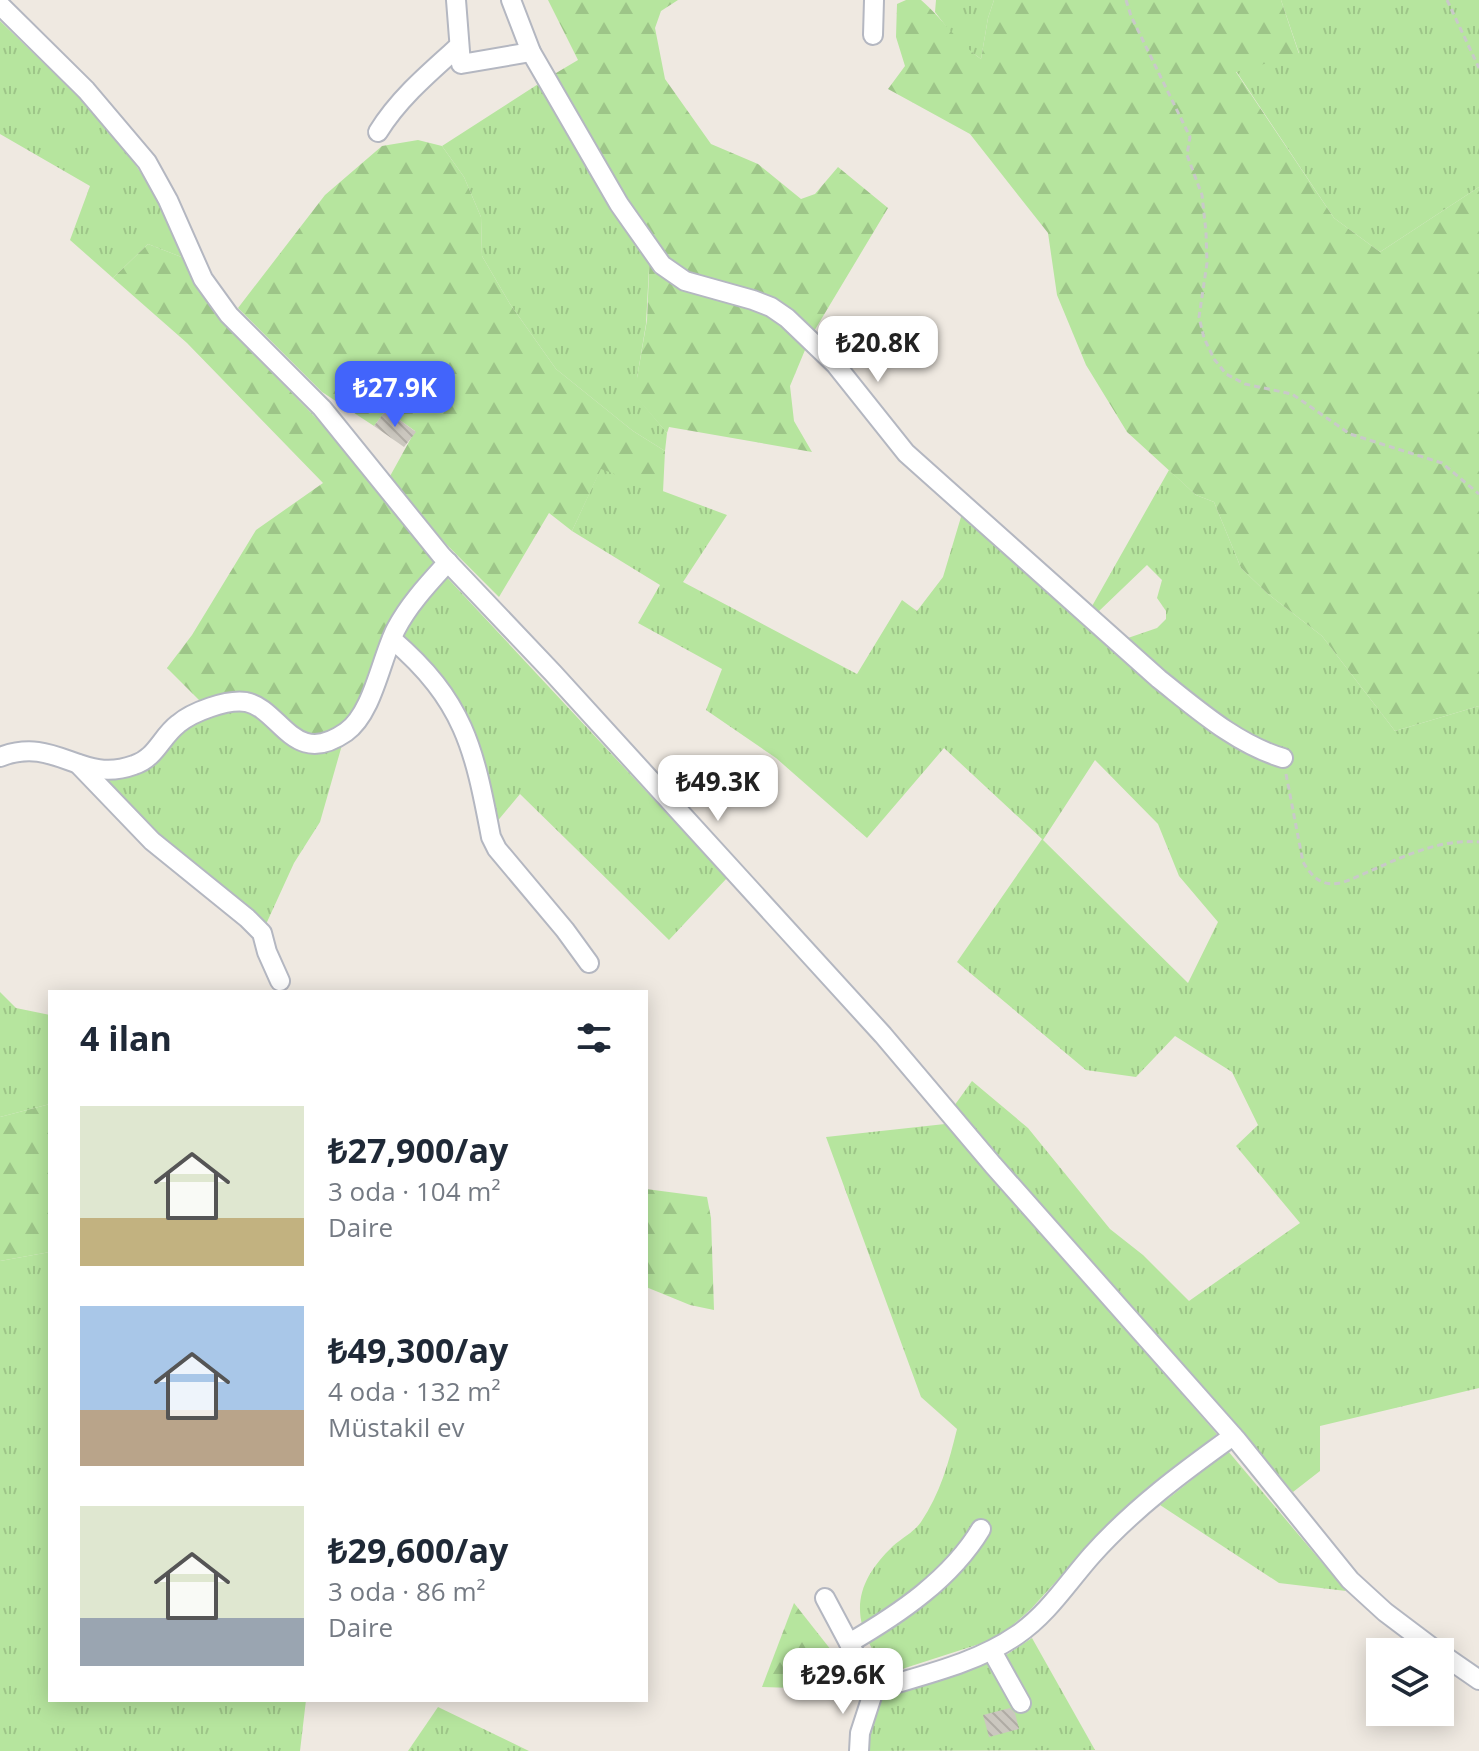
<!DOCTYPE html>
<html lang="tr">
<meta charset="utf-8">
<style>
:root{--surface:#fff;--page:#f2f2f3;--text:#1f2937;--muted:#747a83;--accent:#4264fb}
body{margin:0;font-family:"Open Sans",sans-serif;background:var(--page);color:var(--text);height:100vh;display:flex;flex-direction:column;font-size:30px;white-space:nowrap}
*{box-sizing:border-box;margin:0}
p{font-size:26px;color:var(--muted)}
.icon{flex:none;width:44px;height:44px;fill:none;stroke:currentColor;stroke-width:2;stroke-linecap:round;stroke-linejoin:round}
.map{position:relative;flex:1;overflow:hidden}
.sheet{position:absolute;left:48px;top:990px;width:600px;height:712px;display:flex;flex-direction:column;background:var(--surface);border-radius:0px;box-shadow:0 4px 20px #0003}
.sheet>*{flex:none}
.fabs{position:absolute;left:1366px;top:1638px;display:grid;gap:16px}
.fabs a{display:grid;place-items:center;width:88px;height:88px;border-radius:0px;background:var(--surface);box-shadow:0 4px 20px #0003;font-size:40px}
.price{position:absolute;translate:-50% -68px;padding:0 18px;border-radius:16px;background:#fff;color:#222;font-size:26px;line-height:52px;filter:drop-shadow(0 2px 4px #0008)}
.price::after{content:'';position:absolute;left:50%;top:48px;width:24px;height:18px;margin-left:-12px;background:inherit;clip-path:polygon(0 0,100% 0,50% 100%)}
.price.on{background:var(--accent);color:#fff}
ul{padding:0;list-style:none}
li{display:flex;align-items:center;gap:24px;height:200px;padding:0 32px}
li span{display:grid;place-items:center;flex:none;width:224px;height:160px;border-radius:0px;color:#555}
li>.icon{margin-inline-start:auto}
span .icon{width:96px;height:96px;fill:#fffc;stroke-width:1}
li b{font-size:34px}
h2{display:flex;justify-content:space-between;align-items:center;height:96px;padding:0 32px;font-size:34px}
.map>svg:first-child{display:block}
</style>
<div class="map">
<svg width="1479" height="1751" viewBox="0 0 1479 1751">
<defs>
<pattern id="grass-tufts" width="24" height="20" patternUnits="userSpaceOnUse" patternTransform="scale(2)"><rect width="24" height="20" fill="#b6e59e"/><path d="M3 7l-1-3M5 7V3M7 7l1-3M15 17l-1-3M17 17v-4M19 17l1-3" fill="none" stroke="#9dc588"/></pattern>
<pattern id="forest-firs" width="22" height="20" patternUnits="userSpaceOnUse" patternTransform="scale(2)"><rect width="22" height="20" fill="#b6e59e"/><path d="M5 1l3.5 6h-7zM16 11l3.5 6h-7z" fill="#9dc588"/></pattern>
<pattern id="building-back-hatch" width="6" height="6" patternUnits="userSpaceOnUse" patternTransform="scale(2)"><rect width="6" height="6" fill="#cbc7bf"/><path d="M-1 5l2 2M0 0l6 6M5-1l2 2" fill="none" stroke="#afaba4"/></pattern>
</defs>
<rect width="100%" height="100%" fill="#efe9e1"/>
<g fill="url(#grass-tufts)" fill-rule="evenodd">
<path d="M936,0H994L988,18L981,59L958,42L935,12Z"/>
<path d="M1281,0H1479V187L1380,252L1334,218L1236,71L1299,53Z"/>
<path d="M0,21L109,126L156,195L184,258L148,244L113,278L70,240L90,186L0,134Z"/>
<path d="M546,79L650,250L646,324L637,378V397L667,433L665,451L633,431L556,369L510,304L482,256L481,217L464,177L442,146Z"/>
<path d="M601,468L727,515L683,582L857,674L902,600L917,611L943,577L964,507L1087,615L1169,470L1196,495L1214,502L1241,568L1268,594L1322,636L1395,731L1479,706V1388L1320,1426V1471L1293,1492L954,1106L972,1081L1028,1128L1110,1229L1143,1255L1189,1301L1300,1223L1236,1146L1258,1125L1232,1072L1175,1036L1136,1077L1086,1070L957,962L1042,839L944,748L867,838L776,758L706,710L722,669L638,623L660,585L572,531ZM1147,565L1162,580L1157,598L1166,611V619L1157,628L1125,639L1098,612ZM1095,760L1158,824L1179,876L1218,922L1188,983L1043,840Z"/>
<path d="M440,570L727,878L669,940L520,794L490,830L472,748L425,670L397,628Z"/>
<path d="M222,705L346,731L320,822L294,863L262,933L88,769H119L167,734Z"/>
<path d="M0,992L16,1008L50,1015V1104L0,1117Z"/>
<path d="M945,1124L1217,1434L1140,1496L1089,1545L1031,1609L998,1638L902,1669C883,1668 879,1661 870,1645C849,1605 863,1575 893,1546C902,1538 914,1532 921,1522C940,1494 949,1462 957,1429L921,1397L826,1137Z"/>
<path d="M50,1252V1700H306L300,1751H0V1261Z"/>
<path d="M1228,1451L1346,1591L1279,1583L1160,1505Z"/>
<path d="M1032,1638L1095,1750L859,1751L870,1702L1006,1655Z"/>
<path d="M438,1707L529,1751H408Z"/>
</g>
<g fill="url(#forest-firs)">
<path d="M548,0H678L661,11L655,28L665,79L711,144L758,164L801,199L815,194L838,167L888,208L810,338L790,386L794,421L812,452L669,427L667,433L637,398V378L647,320L650,250L546,79L578,60Z"/>
<path d="M906,0H921C944,20 955,40 981,59L988,18L994,0H1281L1299,54L1236,72L1334,218L1380,252L1479,187V706L1395,731L1322,636L1268,594L1241,568L1214,502L1196,495L1127,432L1086,365L1057,295L1048,233L970,134L888,89L905,66L896,37L897,4Z"/>
<path d="M418,140L442,146L464,177L481,217L482,256L510,304L556,369L633,431L665,451L663,492L601,469L572,531L549,513L499,597L447,545L389,478L415,431L386,410L374,426L322,392L238,308L325,195L382,146Z"/>
<path d="M148,244L184,258L199,288L225,325L322,424L440,570L424,589L362,714L310,742L253,705L209,710L167,668L192,635L256,530L323,483L187,343L113,278Z"/>
<path d="M50,1104V1252L0,1261V1117Z"/>
<path d="M646,1189L707,1197L711,1218L714,1310L690,1305L646,1287Z"/>
<path d="M794,1603L846,1669L857,1690L762,1687Z"/>
</g>
<g fill="url(#building-back-hatch)">
<path d="M386,410L416,432L404,447L374,426Z"/>
<path d="M1010,1708L1015,1713L1019,1729L989,1737L983,1715Z"/>
</g>
<g fill="none" stroke-linecap="round" stroke-linejoin="round">
<g stroke="#b4b7c1" stroke-width="22">
<g id="minor">
<path d="M456,0L461,64L531,52"/>
<path d="M511,0L531,52L619,204L662,265L685,281L753,300L771,307L787,318L835,364L906,453L1159,679C1197,709 1236,744 1283,758"/>
<path d="M0,5L86,90L147,162L168,200L203,279L229,315L322,408L441,555L553,673L883,1035L993,1165L1236,1439L1350,1580L1385,1612L1438,1652"/>
<path d="M873,35L874,0"/>
<path d="M378,132C399,98 430,72 459,46"/>
<path d="M392,639C464,701 474,747 491,837L497,849L565,930L589,963"/>
<path d="M0,757C57,735 80,785 134,765C156,758 161,737 178,724C192,712 227,699 246,702C281,709 293,769 346,732C373,713 381,658 396,629C409,604 429,583 448,562"/>
<path d="M78,764L152,841L247,918L262,933L267,952L280,981"/>
<path d="M825,1598L874,1690L860,1733L859,1751"/>
<path d="M849,1643C899,1614 951,1579 981,1529"/>
<path d="M992,1651L1021,1703"/>
<path d="M1440,1653L1479,1680"/>
<path d="M874,1690C922,1675 975,1664 1017,1635C1048,1614 1068,1582 1092,1555C1134,1508 1183,1472 1233,1436"/>
</g>
</g>
<g stroke="#c9c9c9" stroke-width="3" stroke-dasharray="6 4" stroke-linecap="butt">
<path d="M1126,0L1131,16L1190,137L1187,155L1202,195L1206,232L1207,263L1199,317L1204,338L1214,359L1226,374L1245,384L1292,394L1350,434L1442,463L1479,494"/>
<path d="M1447,0L1479,68"/>
<path d="M1286,774L1303,862C1313,879 1324,888 1344,882C1388,865 1431,838 1479,842"/>
</g>
<use href="#minor" stroke="#fff" stroke-width="18"/>
</g>
</svg>
<div class="fabs">
<a><svg class="icon" aria-label="layers" viewBox="0 0 24 24"><path d="M12 4l9 5-9 5-9-5zM3 14l9 5 9-5"/></svg></a>
</div>
<b class="price" style="left:878px;top:384px">₺20.8K</b>
<b class="price on" style="left:395px;top:429px">₺27.9K</b>
<b class="price" style="left:718px;top:823px">₺49.3K</b>
<b class="price" style="left:843px;top:1716px">₺29.6K</b>
<section class="sheet">
<h2>4 ilan<svg class="icon" aria-label="filters" viewBox="0 0 24 24"><path d="M4 7h16M4 17h16"/><circle cx="9" cy="7" r="2"/><circle cx="15" cy="17" r="2"/></svg></h2>
<ul>
<li><span style="background:linear-gradient(#dfe7d0 70%,#c2b280 0)"><svg class="icon" aria-label="home" viewBox="0 0 24 24"><path d="M3 11l9-7 9 7M6 9v11h12V9"/></svg></span><div><b>₺27,900/ay</b><p>3 oda · 104 m²</p><p>Daire</p></div></li>
<li><span style="background:linear-gradient(#a9c7e8 65%,#b9a48a 0)"><svg class="icon" aria-label="home" viewBox="0 0 24 24"><path d="M3 11l9-7 9 7M6 9v11h12V9"/></svg></span><div><b>₺49,300/ay</b><p>4 oda · 132 m²</p><p>Müstakil ev</p></div></li>
<li><span style="background:linear-gradient(#dfe7d0 70%,#9aa5b1 0)"><svg class="icon" aria-label="home" viewBox="0 0 24 24"><path d="M3 11l9-7 9 7M6 9v11h12V9"/></svg></span><div><b>₺29,600/ay</b><p>3 oda · 86 m²</p><p>Daire</p></div></li>
</ul>
</section>
</div>
